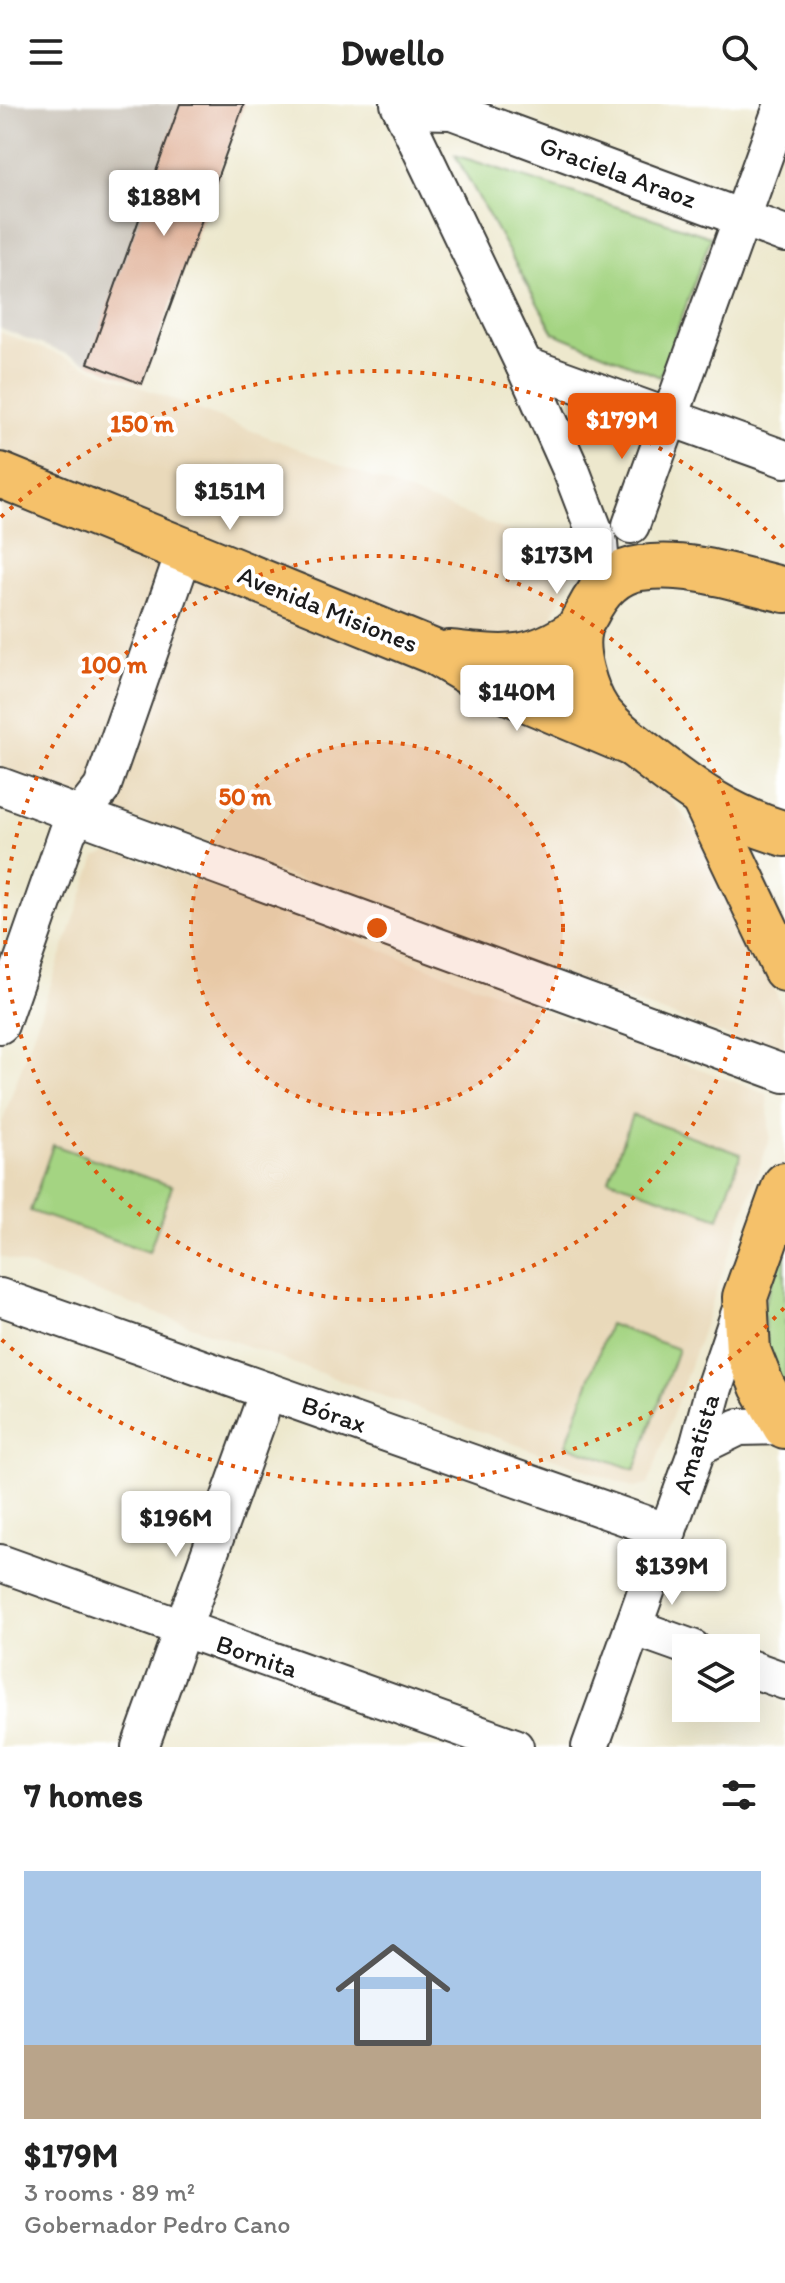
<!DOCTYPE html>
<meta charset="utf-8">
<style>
:root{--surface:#fff;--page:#f6f6f6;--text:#222;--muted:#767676;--line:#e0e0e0;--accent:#ea580c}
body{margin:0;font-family:Itim,sans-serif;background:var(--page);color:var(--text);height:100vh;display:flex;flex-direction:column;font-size:30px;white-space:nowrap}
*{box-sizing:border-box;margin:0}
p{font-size:26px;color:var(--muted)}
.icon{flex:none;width:44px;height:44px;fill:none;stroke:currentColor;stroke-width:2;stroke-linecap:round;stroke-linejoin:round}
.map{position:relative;height:1643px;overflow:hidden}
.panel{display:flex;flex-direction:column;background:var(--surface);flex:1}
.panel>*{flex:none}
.fabs{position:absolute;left:672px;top:1530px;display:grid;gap:16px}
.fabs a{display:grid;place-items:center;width:88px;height:88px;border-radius:0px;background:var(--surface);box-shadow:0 8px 32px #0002;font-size:40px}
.price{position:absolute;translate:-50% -68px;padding:0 18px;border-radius:8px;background:#fff;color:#222;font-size:26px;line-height:52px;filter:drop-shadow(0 2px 4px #0008)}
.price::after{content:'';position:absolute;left:50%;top:48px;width:24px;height:18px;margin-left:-12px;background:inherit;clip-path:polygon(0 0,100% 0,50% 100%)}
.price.on{background:var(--accent);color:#fff}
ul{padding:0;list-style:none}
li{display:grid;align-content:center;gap:16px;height:424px;padding:0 24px}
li+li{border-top:2px solid var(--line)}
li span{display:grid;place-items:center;height:248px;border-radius:0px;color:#555}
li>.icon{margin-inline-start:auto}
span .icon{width:144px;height:144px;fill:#fffc;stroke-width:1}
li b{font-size:34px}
h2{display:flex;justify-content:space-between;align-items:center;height:96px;padding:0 24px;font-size:34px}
header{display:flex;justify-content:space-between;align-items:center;height:104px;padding:0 24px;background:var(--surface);font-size:36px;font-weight:700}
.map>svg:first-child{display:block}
</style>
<header><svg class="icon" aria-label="menu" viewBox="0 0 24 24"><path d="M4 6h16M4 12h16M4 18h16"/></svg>Dwello<svg class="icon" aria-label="search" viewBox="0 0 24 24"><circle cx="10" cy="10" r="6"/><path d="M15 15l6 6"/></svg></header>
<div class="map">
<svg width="785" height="1643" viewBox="0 0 785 1643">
<rect width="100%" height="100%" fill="#fff"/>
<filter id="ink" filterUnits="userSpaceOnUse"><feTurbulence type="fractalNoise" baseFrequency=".0125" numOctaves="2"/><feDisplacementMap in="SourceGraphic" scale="16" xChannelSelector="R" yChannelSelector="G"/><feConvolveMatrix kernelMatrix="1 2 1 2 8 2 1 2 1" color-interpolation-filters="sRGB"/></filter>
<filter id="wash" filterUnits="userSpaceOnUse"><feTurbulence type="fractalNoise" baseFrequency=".006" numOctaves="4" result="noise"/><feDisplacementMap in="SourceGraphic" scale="32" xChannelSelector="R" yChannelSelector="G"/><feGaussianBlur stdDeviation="1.8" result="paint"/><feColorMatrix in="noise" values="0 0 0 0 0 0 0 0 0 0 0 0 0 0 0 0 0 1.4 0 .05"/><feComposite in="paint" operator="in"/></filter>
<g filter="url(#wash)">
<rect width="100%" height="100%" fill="#ede8cd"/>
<g fill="#e9d9ba">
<path d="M0,228L577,454L544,532L571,629L661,683L720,757L782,903L785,953L0,666Z"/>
<path d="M113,746L767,990L770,1034L648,1381L635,1384L0,1152V1024L96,753Z"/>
</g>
<path fill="#c9c3b8" d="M0,0H244L142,280L0,224Z"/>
<g fill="#a4d482" stroke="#60784f" stroke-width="2">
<path d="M455,51L711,133L660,273L554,229Z"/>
<path d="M632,1011L741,1050L719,1114L609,1075Z"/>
<path d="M53,1041L172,1082L149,1148L30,1107Z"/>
<path d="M785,1140V1290L769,1260L763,1205Z"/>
<path d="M609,1220L678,1245L635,1366L566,1341Z"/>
</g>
<g id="blocks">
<path fill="#e1b49b" d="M180,0H244L142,280L88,259Z"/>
</g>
</g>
<g filter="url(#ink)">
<use href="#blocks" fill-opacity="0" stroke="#3b3b37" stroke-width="2"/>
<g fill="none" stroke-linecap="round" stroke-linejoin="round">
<g stroke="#3b3b37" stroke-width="40">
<g id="minor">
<path d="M399,0L524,261L571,366L599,439L601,462L597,490"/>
<path d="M405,0L402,6L452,7L785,130"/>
<path d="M524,261L785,355"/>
<path d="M631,421L783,0"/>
<path d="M0,682L785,970"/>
<path d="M0,921L68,727L102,684L185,446"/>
<path d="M0,1193L668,1428"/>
<path d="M698,1343L739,1323L784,1322"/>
<path d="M0,1459L515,1643"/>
<path d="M633,1523L692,1544"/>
<path d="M746,1563L785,1577"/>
<path d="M140,1643L268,1287"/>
<path d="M590,1643L698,1343L714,1284L742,1202"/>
</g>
</g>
<g stroke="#3b3b37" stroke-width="48">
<g id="major">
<path d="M0,371L434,548L483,577L634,641"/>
<path d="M785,486C738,475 689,457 641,464C615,467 598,487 587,509C584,514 580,520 579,525C573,548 585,588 598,607C611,624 631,639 648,652C693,687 729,714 785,730"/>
<path d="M449,549C505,554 528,560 578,526"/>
<path d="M704,695L785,865"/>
<path d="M785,1081L745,1193L748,1247L762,1282L785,1322"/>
</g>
</g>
<use href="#minor" stroke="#fff" stroke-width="36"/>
<use href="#major" stroke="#f5c16b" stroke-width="44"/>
</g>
</g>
<circle cx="377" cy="824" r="186" fill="#de560d" fill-opacity=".12"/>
<g fill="none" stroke="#de560d" stroke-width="4" stroke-dasharray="4 8">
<circle cx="377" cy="824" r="186"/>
<circle cx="377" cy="824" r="372"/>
<path d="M784 1204A557 557 0 0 1 1 1235M1 413A557 557 0 0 1 784 444"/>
</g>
<g text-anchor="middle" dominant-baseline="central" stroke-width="8" stroke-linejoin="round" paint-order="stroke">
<g font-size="26" fill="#1c1c1c" stroke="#fff">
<text transform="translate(618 68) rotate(20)">Graciela Araoz</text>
<text transform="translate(328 505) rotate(22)">Avenida Misiones</text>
<text transform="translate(334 1310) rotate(19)">Bórax</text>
<text transform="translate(696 1340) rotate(-73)">Amatista</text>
<text transform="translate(257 1552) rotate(19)">Bornita</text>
</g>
</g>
<circle cx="377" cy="824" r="12" fill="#de560d" stroke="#fff" stroke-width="4"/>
<g font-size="24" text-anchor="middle" font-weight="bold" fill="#de560d" stroke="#fff" stroke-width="8" stroke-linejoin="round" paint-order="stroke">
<text x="142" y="328">150 m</text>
<text x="114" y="569">100 m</text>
<text x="245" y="701">50 m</text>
</g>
</svg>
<div class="fabs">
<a><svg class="icon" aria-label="layers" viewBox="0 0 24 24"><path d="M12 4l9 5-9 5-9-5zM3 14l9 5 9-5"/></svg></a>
</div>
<b class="price" style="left:164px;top:134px">$188M</b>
<b class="price on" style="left:622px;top:357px">$179M</b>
<b class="price" style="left:230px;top:428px">$151M</b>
<b class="price" style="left:557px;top:492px">$173M</b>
<b class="price" style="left:517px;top:629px">$140M</b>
<b class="price" style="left:176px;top:1455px">$196M</b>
<b class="price" style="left:672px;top:1503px">$139M</b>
</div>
<section class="panel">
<h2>7 homes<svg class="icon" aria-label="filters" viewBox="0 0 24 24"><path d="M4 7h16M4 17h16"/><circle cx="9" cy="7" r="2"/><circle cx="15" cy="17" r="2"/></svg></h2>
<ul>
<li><span style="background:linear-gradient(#a9c7e8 70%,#b9a48a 0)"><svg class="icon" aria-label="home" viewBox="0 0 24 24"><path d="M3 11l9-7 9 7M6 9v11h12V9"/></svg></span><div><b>$179M</b><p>3 rooms · 89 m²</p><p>Gobernador Pedro Cano</p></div></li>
</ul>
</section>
